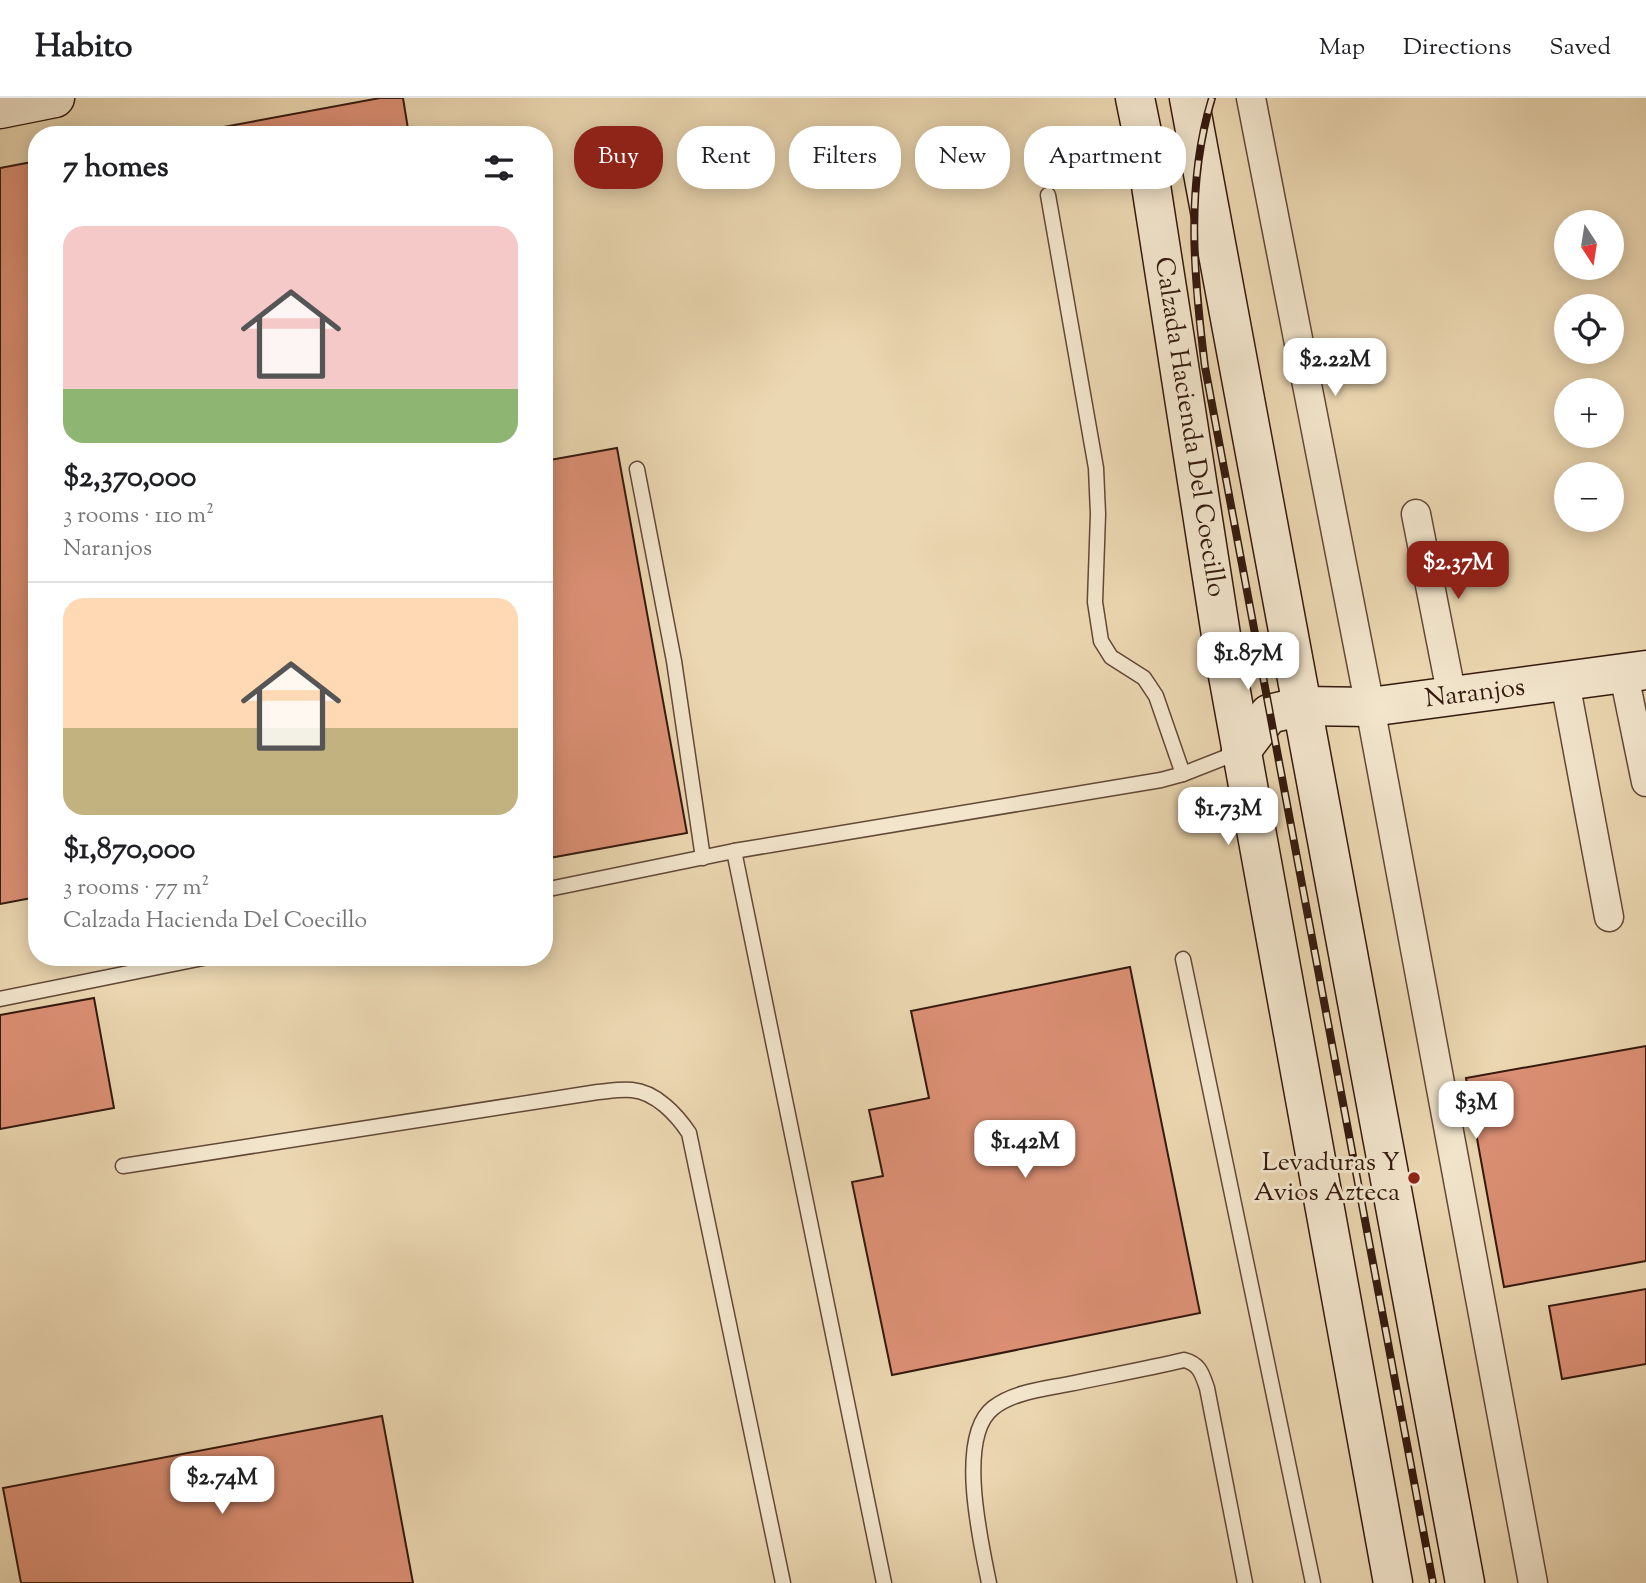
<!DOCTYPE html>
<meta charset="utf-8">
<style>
:root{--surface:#fff;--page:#f2f2f2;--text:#202124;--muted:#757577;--line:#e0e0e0;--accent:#8f2418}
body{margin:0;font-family:"Sorts Mill Goudy",serif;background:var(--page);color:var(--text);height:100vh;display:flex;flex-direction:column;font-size:26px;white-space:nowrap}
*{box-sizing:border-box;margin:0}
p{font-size:23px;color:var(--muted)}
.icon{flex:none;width:38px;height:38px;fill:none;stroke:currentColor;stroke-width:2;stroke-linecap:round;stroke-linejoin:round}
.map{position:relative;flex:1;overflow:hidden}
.details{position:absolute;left:28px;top:28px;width:525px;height:840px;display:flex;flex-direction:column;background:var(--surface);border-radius:28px;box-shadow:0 4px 18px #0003}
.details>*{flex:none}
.banner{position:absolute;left:574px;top:28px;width:665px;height:63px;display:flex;gap:14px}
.needle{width:46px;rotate:168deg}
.fabs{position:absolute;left:1554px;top:112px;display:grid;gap:14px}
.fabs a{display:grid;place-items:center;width:70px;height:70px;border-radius:50%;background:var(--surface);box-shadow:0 4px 18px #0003;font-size:35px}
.price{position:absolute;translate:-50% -60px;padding:0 16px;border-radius:14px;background:#fff;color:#222;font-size:23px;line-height:46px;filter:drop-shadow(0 2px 4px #0008)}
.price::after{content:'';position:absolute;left:50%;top:42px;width:21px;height:16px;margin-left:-10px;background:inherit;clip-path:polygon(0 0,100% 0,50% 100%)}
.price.current{background:var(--accent);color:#fff}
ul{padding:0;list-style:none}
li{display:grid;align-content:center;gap:14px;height:371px;padding:0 35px}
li+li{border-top:2px solid var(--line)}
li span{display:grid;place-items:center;height:217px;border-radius:21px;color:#555}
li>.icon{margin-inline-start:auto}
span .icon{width:126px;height:126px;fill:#fffc;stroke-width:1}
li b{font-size:30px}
h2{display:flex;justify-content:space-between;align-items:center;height:84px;padding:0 35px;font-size:30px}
.chip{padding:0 24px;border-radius:28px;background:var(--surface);box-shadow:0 4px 18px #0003;font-size:24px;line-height:63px}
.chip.current{background:var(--accent);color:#fff}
header{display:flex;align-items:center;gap:42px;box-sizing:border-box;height:98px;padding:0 35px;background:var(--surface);border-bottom:2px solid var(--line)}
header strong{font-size:33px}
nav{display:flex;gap:38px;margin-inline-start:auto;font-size:24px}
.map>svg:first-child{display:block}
</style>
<header>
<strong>Habito</strong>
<nav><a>Map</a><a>Directions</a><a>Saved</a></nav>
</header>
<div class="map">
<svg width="1646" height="1485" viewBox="0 0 1646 1485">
<rect width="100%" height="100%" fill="#ebd7b1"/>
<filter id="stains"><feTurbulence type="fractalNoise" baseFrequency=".00286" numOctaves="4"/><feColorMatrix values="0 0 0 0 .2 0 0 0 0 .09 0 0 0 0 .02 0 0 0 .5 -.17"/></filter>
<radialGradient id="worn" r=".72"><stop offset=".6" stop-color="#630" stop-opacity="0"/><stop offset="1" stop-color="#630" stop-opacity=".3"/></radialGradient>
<g fill="#dc9075" stroke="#34190e" stroke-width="2">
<path d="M380,0H403L409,37H180Z"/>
<path d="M37,63V799L0,806V70Z"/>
<path d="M617,350L687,735L544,761V363Z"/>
<path d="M1130,869L1200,1215L892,1277L852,1084L883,1078L869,1012L929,1000L911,913Z"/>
<path d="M94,900L114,1010L0,1031V917Z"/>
<path d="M1646,948V1163L1504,1189L1466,980Z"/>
<path d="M1646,1191V1266L1562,1281L1549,1208Z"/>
<path d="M382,1318L413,1485H21L3,1390Z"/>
</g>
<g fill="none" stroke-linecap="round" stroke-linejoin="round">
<g stroke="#624837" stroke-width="17">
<g id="lane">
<path d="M1048,97L1096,370L1098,416L1095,504L1101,543L1111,559L1144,580L1156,598L1183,676"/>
<path d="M637,371L674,563L703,760"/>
<path d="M734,753L884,1485"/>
<path d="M544,792L734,753L1161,682L1183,676L1239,654"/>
<path d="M1183,861L1313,1485"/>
<path d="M0,901L208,859"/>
<path d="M123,1068L598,994C609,993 621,991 632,992C656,994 677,1017 689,1035L783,1485"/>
<path d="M989,1485C981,1445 956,1339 993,1310C1013,1294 1044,1291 1069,1286C1107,1278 1146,1271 1184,1262C1200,1266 1202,1276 1207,1290L1245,1485"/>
</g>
</g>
<g stroke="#624837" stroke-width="31">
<g id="street">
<path d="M1251,0L1370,609L1533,1485"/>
<path d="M1416,416L1452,599"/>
<path d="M1624,577L1646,684"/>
<path d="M1565,584L1609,819"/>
</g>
</g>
<g stroke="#34190e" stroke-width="41">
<g id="secondary">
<path d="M1135,0L1145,49L1223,550L1393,1485"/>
<path d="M1189,0L1465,1485"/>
<path d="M0,11L55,0"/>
<path d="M1241,653L1269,616L1303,608L1370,609L1646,572"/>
</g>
</g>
<use href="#lane" stroke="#f2e5cc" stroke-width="14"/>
<use href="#street" stroke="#f2e5cc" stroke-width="28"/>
<use href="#secondary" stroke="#f2e5cc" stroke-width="38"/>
<g stroke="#34190e" stroke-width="8">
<path id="rail" d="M1212,0C1185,88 1194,180 1205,269L1433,1485"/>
</g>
<use href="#rail" stroke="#f2e5cc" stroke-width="5" stroke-dasharray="16" stroke-linecap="butt"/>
</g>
<circle fill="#8f2418" stroke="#f2e5cc" stroke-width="2.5" cx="1414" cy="1080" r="7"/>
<g text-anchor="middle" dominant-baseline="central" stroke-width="6" stroke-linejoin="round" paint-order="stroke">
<g font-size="26" fill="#34190e" stroke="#f2e5cc">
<text transform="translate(1189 329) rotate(81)">Calzada Hacienda Del Coecillo</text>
<text transform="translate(1475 596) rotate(-7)">Naranjos</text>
</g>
<g font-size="26" fill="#34190e" stroke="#f2e5cc" text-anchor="end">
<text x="1400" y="1065">Levaduras Y<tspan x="1400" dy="30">Avios Azteca</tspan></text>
</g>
</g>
<rect width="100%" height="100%" filter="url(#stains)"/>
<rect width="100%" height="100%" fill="url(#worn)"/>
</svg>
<div class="fabs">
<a><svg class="needle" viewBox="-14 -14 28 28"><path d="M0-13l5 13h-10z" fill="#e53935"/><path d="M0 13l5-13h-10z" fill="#757577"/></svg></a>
<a><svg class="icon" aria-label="locate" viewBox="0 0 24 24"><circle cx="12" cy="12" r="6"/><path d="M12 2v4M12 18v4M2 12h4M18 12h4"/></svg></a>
<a>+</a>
<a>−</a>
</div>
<b class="price" style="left:1335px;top:300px">$2.22M</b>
<b class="price current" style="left:1458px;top:503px">$2.37M</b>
<b class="price" style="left:1248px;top:594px">$1.87M</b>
<b class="price" style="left:1228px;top:749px">$1.73M</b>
<b class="price" style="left:1476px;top:1043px">$3M</b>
<b class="price" style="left:1025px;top:1082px">$1.42M</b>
<b class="price" style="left:222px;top:1418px">$2.74M</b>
<div class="banner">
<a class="chip current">Buy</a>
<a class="chip">Rent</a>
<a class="chip">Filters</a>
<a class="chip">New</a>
<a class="chip">Apartment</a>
</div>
<section class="details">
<h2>7 homes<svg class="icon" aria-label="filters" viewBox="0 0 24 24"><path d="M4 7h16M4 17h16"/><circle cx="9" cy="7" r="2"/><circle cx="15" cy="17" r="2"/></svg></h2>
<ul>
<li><span style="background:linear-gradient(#f6c9c9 75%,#8fb573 0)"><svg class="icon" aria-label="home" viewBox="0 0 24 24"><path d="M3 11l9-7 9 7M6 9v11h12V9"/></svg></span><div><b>$2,370,000</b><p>3 rooms · 110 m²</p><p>Naranjos</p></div></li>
<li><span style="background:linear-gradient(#ffd9b3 60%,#c2b280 0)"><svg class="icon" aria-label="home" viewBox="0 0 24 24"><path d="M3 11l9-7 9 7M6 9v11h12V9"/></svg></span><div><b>$1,870,000</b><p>3 rooms · 77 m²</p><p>Calzada Hacienda Del Coecillo</p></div></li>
</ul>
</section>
</div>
